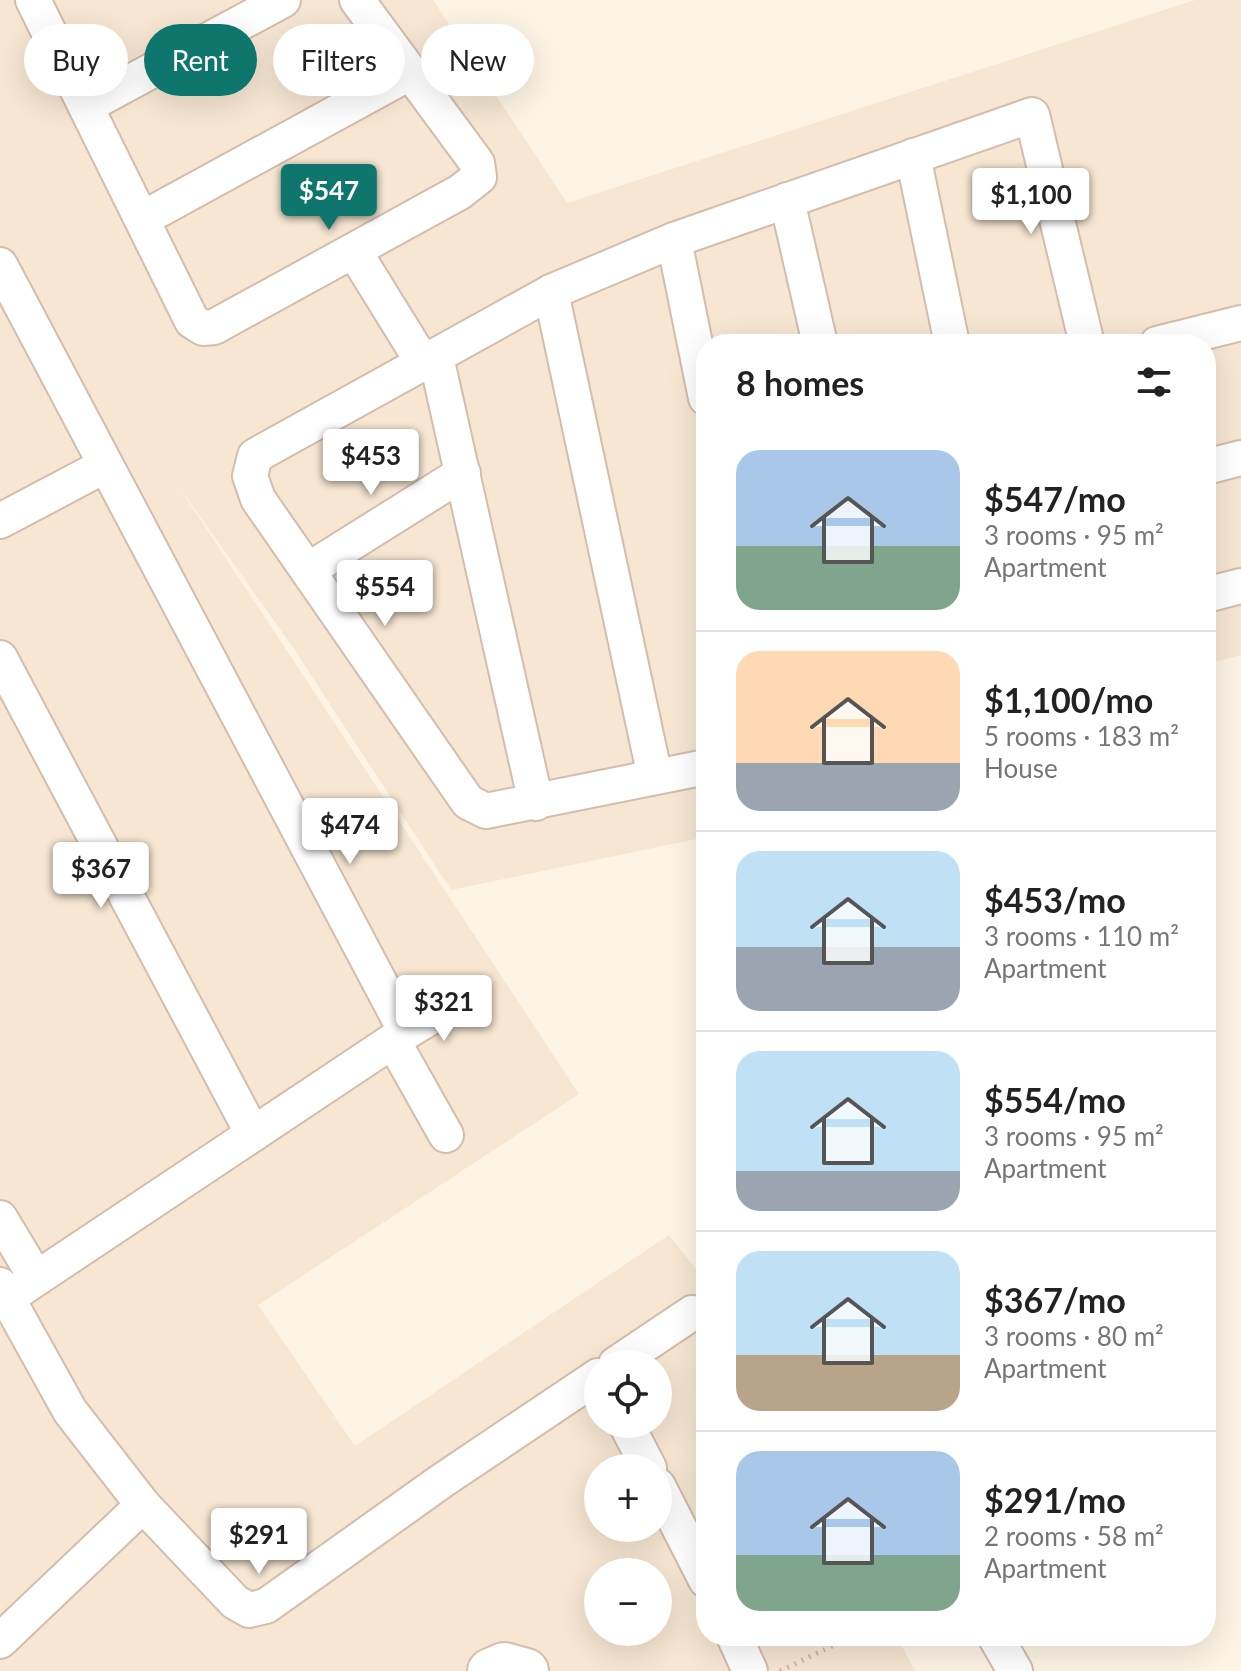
<!DOCTYPE html>
<meta charset="utf-8">
<style>
:root{--surface:#fff;--page:#f6f6f6;--text:#222;--muted:#767676;--line:#e0e0e0;--accent:#0f766e}
body{margin:0;font-family:Lato,sans-serif;background:var(--page);color:var(--text);height:100vh;display:flex;flex-direction:column;font-size:30px;white-space:nowrap}
*{box-sizing:border-box;margin:0}
p{font-size:26px;color:var(--muted)}
.icon{flex:none;width:44px;height:44px;fill:none;stroke:currentColor;stroke-width:2;stroke-linecap:round;stroke-linejoin:round}
.map{position:relative;flex:1;overflow:hidden}
.details{position:absolute;left:696px;top:334px;width:520px;height:1312px;display:flex;flex-direction:column;background:var(--surface);border-radius:32px;box-shadow:0 8px 32px #0002}
.details>*{flex:none}
.top-card{position:absolute;left:24px;top:24px;width:552px;height:72px;display:flex;gap:16px}
.tools{position:absolute;left:584px;top:1350px;display:grid;gap:16px}
.tools a{display:grid;place-items:center;width:88px;height:88px;border-radius:50%;background:var(--surface);box-shadow:0 8px 32px #0002;font-size:40px}
.price{position:absolute;translate:-50% -68px;padding:0 18px;border-radius:8px;background:#fff;color:#222;font-size:26px;line-height:52px;filter:drop-shadow(0 2px 4px #0008)}
.price::after{content:'';position:absolute;left:50%;top:48px;width:24px;height:18px;margin-left:-12px;background:inherit;clip-path:polygon(0 0,100% 0,50% 100%)}
.price.on{background:var(--accent);color:#fff}
ul{padding:0;list-style:none}
li{display:flex;align-items:center;gap:24px;height:200px;padding:0 40px}
li+li{border-top:2px solid var(--line)}
li span{display:grid;place-items:center;flex:none;width:224px;height:160px;border-radius:24px;color:#555}
li>.icon{margin-inline-start:auto}
span .icon{width:96px;height:96px;fill:#fffc;stroke-width:1}
li b{font-size:34px}
h2{display:flex;justify-content:space-between;align-items:center;height:96px;padding:0 40px;font-size:34px}
.pill{padding:0 28px;border-radius:36px;background:var(--surface);box-shadow:0 8px 32px #0002;font-size:28px;line-height:72px}
.pill.on{background:var(--accent);color:#fff}
.map>svg:first-child{display:block}
</style>
<div class="map">
<svg width="1241" height="1671" viewBox="0 0 1241 1671">
<rect width="100%" height="100%" fill="#fef4e5"/>
<path fill="#f6e6d2" fill-rule="evenodd" d="M0,0H433L567,203L1195,0H1241V655L1206,664V344H706V837L451,890L294,649L177,484L579,1094L258,1305L355,1446L669,1235L706,1282V1636H897L915,1671H0ZM598,1364H658V1424H598ZM598,1468H658V1528H598ZM598,1572H658V1632H598Z"/>
<g fill="none" stroke-linecap="round" stroke-linejoin="round">
<g stroke="#d3bdac" stroke-width="38">
<g id="street">
<path d="M33,0L192,321L203,328L214,327L460,192L479,177L477,163L357,0"/>
<path d="M88,105L283,0"/>
<path d="M913,156L952,344"/>
<path d="M787,200L820,344"/>
<path d="M142,219L411,72"/>
<path d="M674,240L706,398"/>
<path d="M354,251L422,361"/>
<path d="M0,265L406,1032L7,1298"/>
<path d="M551,292L655,777"/>
<path d="M1157,344L1241,323"/>
<path d="M436,357L536,803"/>
<path d="M1206,467L1241,458"/>
<path d="M0,521L104,466"/>
<path d="M310,569L463,473"/>
<path d="M1206,595L1241,586"/>
<path d="M0,658L253,1134"/>
<path d="M706,767L486,811L468,802L258,499L250,476L255,456L551,292L674,240L1032,115L1087,344"/>
<path d="M406,1032L451,1005"/>
<path d="M393,1041L446,1135"/>
<path d="M0,1218L36,1278"/>
<path d="M0,1285L70,1411L143,1505L235,1602L249,1610L266,1606L443,1480L598,1376"/>
<path d="M616,1364L692,1313"/>
<path d="M626,1424L649,1468"/>
<path d="M658,1486L706,1580"/>
<path d="M734,1636L750,1671"/>
<path d="M995,1636L1015,1671"/>
<path d="M0,1641L143,1505"/>
</g>
</g>
<g stroke="#d6bda9" stroke-width="48">
<path id="secondary" d="M490,1671L504,1665L526,1671"/>
</g>
<path stroke="#dbb59d" stroke-width="5" stroke-dasharray="2 6" stroke-linecap="butt" d="M780,1671L853,1636"/>
<use href="#street" stroke="#fff" stroke-width="34"/>
<use href="#secondary" stroke="#fff" stroke-width="44"/>
</g>
</svg>
<div class="tools">
<a><svg class="icon" aria-label="locate" viewBox="0 0 24 24"><circle cx="12" cy="12" r="6"/><path d="M12 2v4M12 18v4M2 12h4M18 12h4"/></svg></a>
<a>+</a>
<a>−</a>
</div>
<b class="price on" style="left:329px;top:232px">$547</b>
<b class="price" style="left:1031px;top:236px">$1,100</b>
<b class="price" style="left:371px;top:497px">$453</b>
<b class="price" style="left:385px;top:628px">$554</b>
<b class="price" style="left:350px;top:866px">$474</b>
<b class="price" style="left:101px;top:910px">$367</b>
<b class="price" style="left:444px;top:1043px">$321</b>
<b class="price" style="left:259px;top:1576px">$291</b>
<div class="top-card">
<a class="pill">Buy</a>
<a class="pill on">Rent</a>
<a class="pill">Filters</a>
<a class="pill">New</a>
</div>
<section class="details">
<h2>8 homes<svg class="icon" aria-label="filters" viewBox="0 0 24 24"><path d="M4 7h16M4 17h16"/><circle cx="9" cy="7" r="2"/><circle cx="15" cy="17" r="2"/></svg></h2>
<ul>
<li><span style="background:linear-gradient(#a9c7e8 60%,#7fa58c 0)"><svg class="icon" aria-label="home" viewBox="0 0 24 24"><path d="M3 11l9-7 9 7M6 9v11h12V9"/></svg></span><div><b>$547/mo</b><p>3 rooms · 95 m²</p><p>Apartment</p></div></li>
<li><span style="background:linear-gradient(#ffd9b3 70%,#9aa5b1 0)"><svg class="icon" aria-label="home" viewBox="0 0 24 24"><path d="M3 11l9-7 9 7M6 9v11h12V9"/></svg></span><div><b>$1,100/mo</b><p>5 rooms · 183 m²</p><p>House</p></div></li>
<li><span style="background:linear-gradient(#bfe0f5 60%,#9aa5b1 0)"><svg class="icon" aria-label="home" viewBox="0 0 24 24"><path d="M3 11l9-7 9 7M6 9v11h12V9"/></svg></span><div><b>$453/mo</b><p>3 rooms · 110 m²</p><p>Apartment</p></div></li>
<li><span style="background:linear-gradient(#bfe0f5 75%,#9aa5b1 0)"><svg class="icon" aria-label="home" viewBox="0 0 24 24"><path d="M3 11l9-7 9 7M6 9v11h12V9"/></svg></span><div><b>$554/mo</b><p>3 rooms · 95 m²</p><p>Apartment</p></div></li>
<li><span style="background:linear-gradient(#bfe0f5 65%,#b9a48a 0)"><svg class="icon" aria-label="home" viewBox="0 0 24 24"><path d="M3 11l9-7 9 7M6 9v11h12V9"/></svg></span><div><b>$367/mo</b><p>3 rooms · 80 m²</p><p>Apartment</p></div></li>
<li><span style="background:linear-gradient(#a9c7e8 65%,#7fa58c 0)"><svg class="icon" aria-label="home" viewBox="0 0 24 24"><path d="M3 11l9-7 9 7M6 9v11h12V9"/></svg></span><div><b>$291/mo</b><p>2 rooms · 58 m²</p><p>Apartment</p></div></li>
</ul>
</section>
</div>
